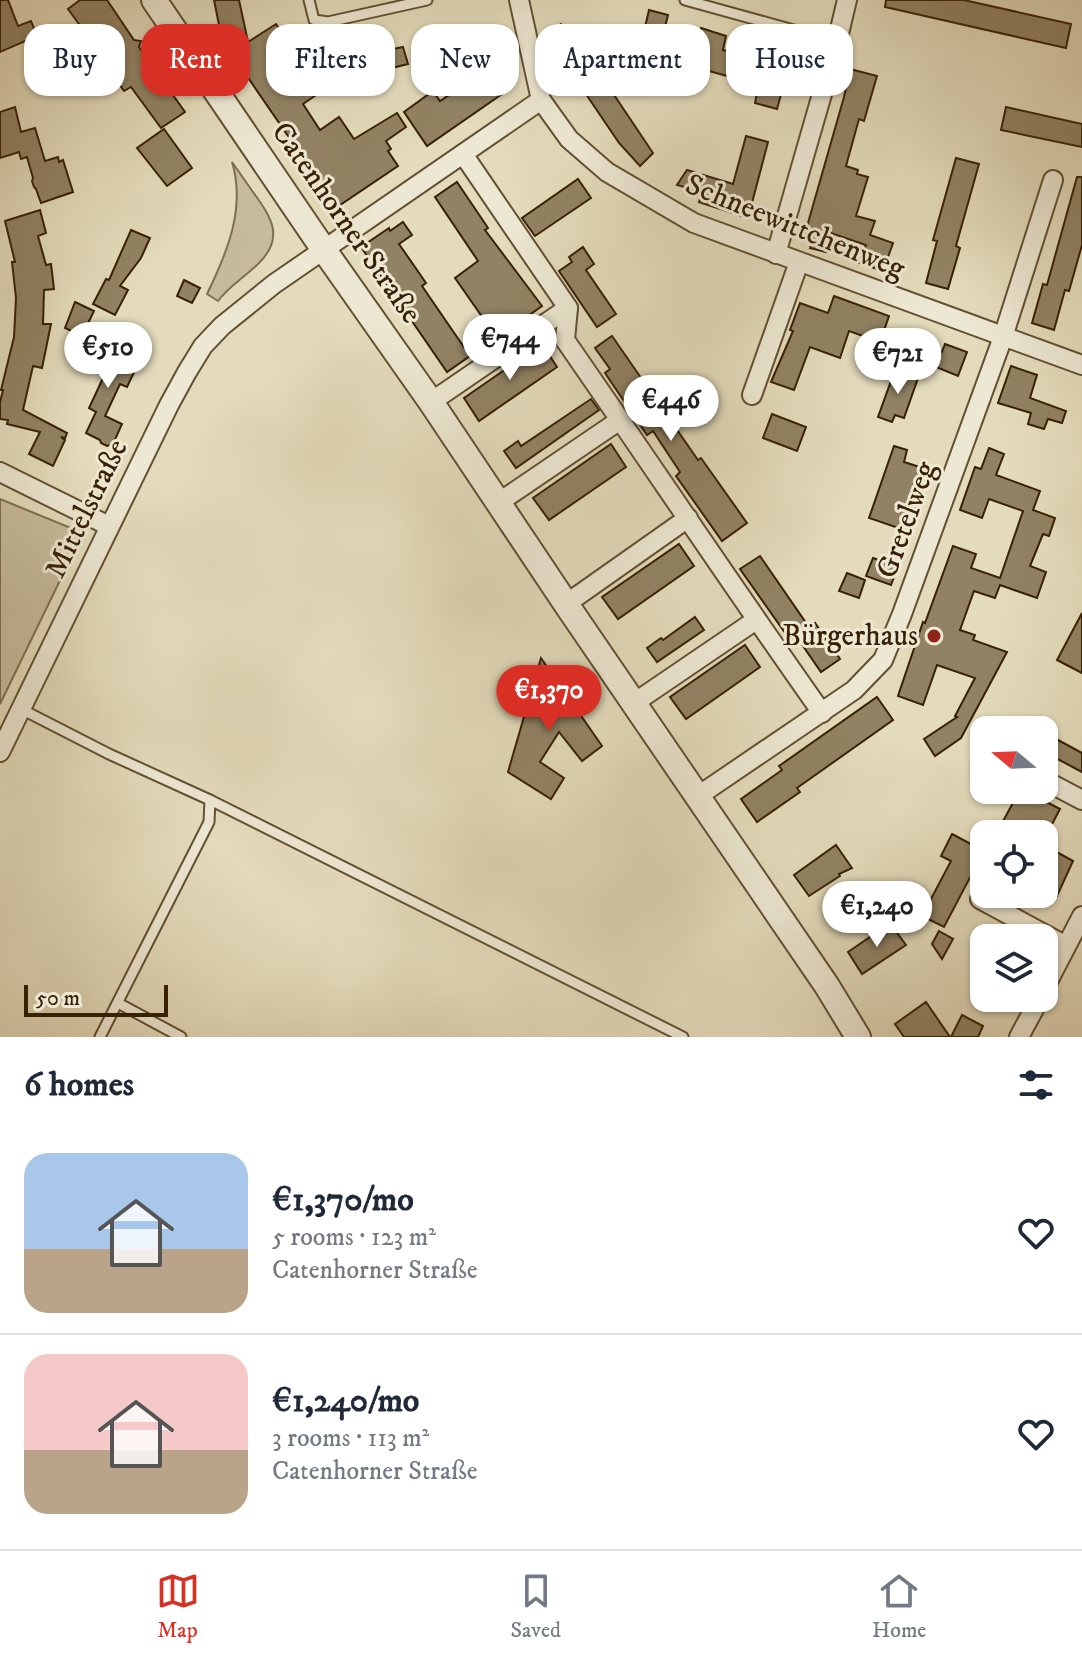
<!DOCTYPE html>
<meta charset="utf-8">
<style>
:root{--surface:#fff;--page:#f2f2f3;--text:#1f2937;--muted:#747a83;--line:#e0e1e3;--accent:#d93025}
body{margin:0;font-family:"IM FELL DW Pica",serif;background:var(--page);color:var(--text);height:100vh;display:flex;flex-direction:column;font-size:30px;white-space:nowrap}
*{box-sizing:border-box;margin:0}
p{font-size:26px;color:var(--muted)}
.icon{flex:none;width:44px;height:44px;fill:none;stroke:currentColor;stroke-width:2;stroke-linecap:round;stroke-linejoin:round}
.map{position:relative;height:1037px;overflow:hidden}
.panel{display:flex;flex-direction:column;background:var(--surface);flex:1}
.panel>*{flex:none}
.guide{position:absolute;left:24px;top:24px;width:1034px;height:72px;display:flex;gap:16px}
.needle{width:52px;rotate:289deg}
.fabs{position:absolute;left:970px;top:716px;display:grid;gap:16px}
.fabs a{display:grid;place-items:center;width:88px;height:88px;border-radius:16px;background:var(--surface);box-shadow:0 2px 6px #0004;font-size:40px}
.scale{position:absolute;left:24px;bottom:20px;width:144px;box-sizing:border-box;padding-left:8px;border:4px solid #382104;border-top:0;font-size:22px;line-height:28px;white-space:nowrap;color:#382104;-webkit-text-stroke:6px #ede8d3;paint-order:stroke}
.price{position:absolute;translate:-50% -68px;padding:0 18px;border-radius:28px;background:#fff;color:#222;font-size:26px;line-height:52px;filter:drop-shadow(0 2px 4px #0008)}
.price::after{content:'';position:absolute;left:50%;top:48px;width:24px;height:18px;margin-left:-12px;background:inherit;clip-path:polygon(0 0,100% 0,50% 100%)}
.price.selected{background:var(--accent);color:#fff}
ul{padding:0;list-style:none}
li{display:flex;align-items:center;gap:24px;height:200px;padding:0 24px}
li+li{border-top:2px solid var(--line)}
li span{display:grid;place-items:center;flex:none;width:224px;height:160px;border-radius:24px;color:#555}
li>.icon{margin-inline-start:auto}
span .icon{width:96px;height:96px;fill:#fffc;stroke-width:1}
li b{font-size:34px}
h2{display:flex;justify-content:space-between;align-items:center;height:96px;padding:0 24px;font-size:34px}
.pill{padding:0 28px;border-radius:24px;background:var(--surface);box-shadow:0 2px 6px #0004;font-size:28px;line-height:72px}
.pill.selected{background:var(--accent);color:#fff}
.dock{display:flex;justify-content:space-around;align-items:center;height:112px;border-top:2px solid var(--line);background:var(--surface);font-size:22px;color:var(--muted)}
.dock a{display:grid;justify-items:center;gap:4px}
.dock .selected{color:var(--accent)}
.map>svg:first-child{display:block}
</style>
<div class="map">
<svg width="1082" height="1037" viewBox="0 0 1082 1037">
<rect width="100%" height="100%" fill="#e3dbbb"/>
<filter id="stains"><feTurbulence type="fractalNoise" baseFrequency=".0025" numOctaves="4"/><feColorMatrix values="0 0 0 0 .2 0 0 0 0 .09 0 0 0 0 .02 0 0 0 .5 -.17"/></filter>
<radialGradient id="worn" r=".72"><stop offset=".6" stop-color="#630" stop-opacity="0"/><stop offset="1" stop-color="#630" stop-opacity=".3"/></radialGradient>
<g fill="#c6bb9c" stroke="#7f6e50" stroke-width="2">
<path d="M232,162C239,172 246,182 253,192C271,217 285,237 259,263C246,276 229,286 218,301L207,294C227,253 246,208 232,162Z"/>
<path d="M0,499L83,533L0,704Z"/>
</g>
<g fill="#918263" stroke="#382104" stroke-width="2">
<path d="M0,0H8L18,26L31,21L37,36L0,52Z"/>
<path d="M80,0H107L134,40L141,41L139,47L185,112L161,128L131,87L124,91L112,74L108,77L89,51L78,59L67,43L84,31L68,9Z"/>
<path d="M214,0H239L248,42L276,24L288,42L290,41L322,91L303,104L320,130L339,117L354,139L397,113L406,127L386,141L391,149L388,151L398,166L337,207L231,53L224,40H222Z"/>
<path d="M886,0H964L1071,24L1066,48L885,7Z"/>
<path d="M649,10L668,15L664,31L645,27Z"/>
<path d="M561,24L586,61L590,59L653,153L640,166L619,143L571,72L567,74L542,36Z"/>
<path d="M701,28L726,36L723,50L766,63L769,53L791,59L777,109L755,103L757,93L743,89L745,81L691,66Z"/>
<path d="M403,47L408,64L392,68L388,50Z"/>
<path d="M489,68L505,92L427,146L404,112L433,91L440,101Z"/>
<path d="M850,69L877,76L864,121L859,119L846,166L858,170L857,174L868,177L856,216L875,221L870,235L893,243L883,271L859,263L866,245L831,233L826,252L810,248L813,239L804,237L844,97Z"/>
<path d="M15,107L21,132L35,128L45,161L58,157L59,162L63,160L73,192L41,203L36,189L34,187L32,181L33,178L27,157L21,159L19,152L0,158V112Z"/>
<path d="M1006,107L1082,124V147L1001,130Z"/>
<path d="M164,129L192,168L167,186L137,148Z"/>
<path d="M746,136L768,142L748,218L699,202L702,192L677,185L687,170L733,184Z"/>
<path d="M956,158L979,164L956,246L960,248L948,289L926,283L937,241L933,240Z"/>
<path d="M1077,177H1082V245L1069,291L1065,290L1054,330L1032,323L1043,284L1047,285Z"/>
<path d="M578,179L591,198L535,236L522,218Z"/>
<path d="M457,182L488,228L485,230L542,306L497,338L455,278L478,261L435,197Z"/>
<path d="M40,210L46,233L38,236L46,265L51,264L54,289L44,290L43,324H51L42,368L33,366L23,410L67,433L65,438L61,437L65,440L53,466L29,454L40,432L7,424L8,420L0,419V402L3,390H1L14,337L16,298L12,262H15L5,221Z"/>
<path d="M403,222L412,235L399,244L426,283L422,286L470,356L447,372L361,247L389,228L390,231Z"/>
<path d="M131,230L150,238L141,258L120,286L128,290L115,315L93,304L106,279L109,280Z"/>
<path d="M583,247L594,264L586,270L616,314L597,327L559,271L572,262L569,257Z"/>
<path d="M184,280L200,288L192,303L177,296Z"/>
<path d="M834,296L889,316L880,342L849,331L840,358L810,347L794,390L771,382L793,331L790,330L800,303L828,313Z"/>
<path d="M75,302L94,311L82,336L65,328Z"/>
<path d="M612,336L698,460L701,458L747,523L722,541L676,476L680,472L653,431L647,435L605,373L610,369L595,348Z"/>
<path d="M95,343L114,352L115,348L129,355L127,358L138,364L127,387L120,384L105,416L122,424L113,444L107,446L101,443L100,440L86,433L96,412L89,408L104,376L85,363Z"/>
<path d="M542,344L557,367L479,421L464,398Z"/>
<path d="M945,344L967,352L958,376L936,367Z"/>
<path d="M1011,366L1037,375L1030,398L1066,411L1062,423L1048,419L1044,429L1028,424L1031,413L998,403Z"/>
<path d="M895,370L918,378L904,418L895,415L892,422L878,417Z"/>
<path d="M591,399L599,410L516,468L504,451L518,441L521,446Z"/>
<path d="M772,414L806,427L797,451L763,438Z"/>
<path d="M611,444L626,467L549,520L533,498Z"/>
<path d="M894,446L907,450L904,462L929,470L909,530L907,531L869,518Z"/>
<path d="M989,448L1004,454L996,475L1040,491L1033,510L1055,518L1049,536L1043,534L1030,566L1046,572L1037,598L1000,585L995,598L974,591L960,630L975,635L973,640L1007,652L961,738L935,756L924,739L957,717L955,716L975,678L937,665L923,705L898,696L923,622L925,623L953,546L976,554L971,568L1000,578L1023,511L989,499L982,518L960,510L975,467L981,469Z"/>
<path d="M679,544L694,566L618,619L602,597Z"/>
<path d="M760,556L809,627L815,623L840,659L821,672L796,636L790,640L740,569Z"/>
<path d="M873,558L898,566L891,585L866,576Z"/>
<path d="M847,573L865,580L859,598L839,591Z"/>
<path d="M1082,613V673L1057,660Z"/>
<path d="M695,617L704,630L657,662L647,648L661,638L663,640Z"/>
<path d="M745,645L760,667L686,719L670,697Z"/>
<path d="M541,658L602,746L582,761L559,732L540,762L564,778L551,799L508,772Z"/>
<path d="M877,697L893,720L797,788L800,792L757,822L741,799L782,770L779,766Z"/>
<path d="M1058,740L1082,753V772L1050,755Z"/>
<path d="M1020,790H1024L1060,809L1047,834H996Z"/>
<path d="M952,834L984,851L944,927L922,916L951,861L941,856Z"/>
<path d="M836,845L852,868L839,874L840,876L809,896L794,875Z"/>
<path d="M1044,845L1073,861L1057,896L1044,890Z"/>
<path d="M886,926H892L906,945L862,974L848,952Z"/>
<path d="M939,931L953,939L942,959L932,944Z"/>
<path d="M926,1002L950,1037H904L895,1024Z"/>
<path d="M962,1015L983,1026L978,1037H951Z"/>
</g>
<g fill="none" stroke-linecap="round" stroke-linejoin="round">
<g stroke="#635032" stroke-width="13">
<g id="service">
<path d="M309,0L314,20L328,22L427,0"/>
<path d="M685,0L837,42"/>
<path d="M21,709L109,754L210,800L209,822L100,1037"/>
<path d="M210,800L683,1037"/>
<path d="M118,1003L181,1037"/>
</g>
</g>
<g stroke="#635032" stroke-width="22">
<g id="minor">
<path d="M519,0L541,100"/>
<path d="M463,154L568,308L565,340C651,464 735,590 822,713"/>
<path d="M776,254L837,42L847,0"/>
<path d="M752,395L799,262"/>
<path d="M431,402L568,308"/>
<path d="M0,472L109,526"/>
<path d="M498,503L620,420"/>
<path d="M566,604L688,518"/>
<path d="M634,703L756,620"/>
<path d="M0,752L169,405L187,372L203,346L222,326L274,284L541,100L569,139L607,172L694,223L1082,365"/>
<path d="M1044,780L1082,800"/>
<path d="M698,796L854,690L883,660L902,614L1003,337L1053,180"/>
<path d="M980,899L1066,946"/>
<path d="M1044,989L1082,916"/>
<path d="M1019,1037L1040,998"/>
</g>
</g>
<g stroke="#635032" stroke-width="28">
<path id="tertiary" d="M154,0L324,250L431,402L566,604L827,986L858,1037"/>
</g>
<use href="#service" stroke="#ede8d3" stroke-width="9"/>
<use href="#minor" stroke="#ede8d3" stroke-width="18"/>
<use href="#tertiary" stroke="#ede8d3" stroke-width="24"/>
</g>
<circle fill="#8f2418" stroke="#ede8d3" stroke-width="3" cx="934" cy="636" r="8"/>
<g text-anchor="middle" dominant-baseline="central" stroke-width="6" stroke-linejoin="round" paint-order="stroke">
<g font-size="30" fill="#382104" stroke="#ede8d3">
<text transform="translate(346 223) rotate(55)">Catenhorner Straße</text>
<text transform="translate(795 227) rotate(22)">Schneewittchenweg</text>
<text transform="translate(87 509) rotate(-64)">Mittelstraße</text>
<text transform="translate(907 520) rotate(-70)">Gretelweg</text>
</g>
<g font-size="30" fill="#382104" stroke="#ede8d3" text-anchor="end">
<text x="918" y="636">Bürgerhaus</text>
</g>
</g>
<rect width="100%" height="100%" filter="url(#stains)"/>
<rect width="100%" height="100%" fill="url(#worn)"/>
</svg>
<div class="fabs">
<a><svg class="needle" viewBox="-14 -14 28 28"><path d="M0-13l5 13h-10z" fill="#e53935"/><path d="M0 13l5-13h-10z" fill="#747a83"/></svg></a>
<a><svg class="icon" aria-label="locate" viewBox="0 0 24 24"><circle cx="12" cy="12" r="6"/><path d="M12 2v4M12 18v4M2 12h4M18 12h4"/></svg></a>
<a><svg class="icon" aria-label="layers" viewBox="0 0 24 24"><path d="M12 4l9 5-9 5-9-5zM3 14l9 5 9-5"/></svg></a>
</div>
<div class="scale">50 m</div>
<b class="price" style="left:510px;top:382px">€744</b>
<b class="price" style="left:108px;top:390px">€510</b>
<b class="price" style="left:898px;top:396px">€721</b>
<b class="price" style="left:671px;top:443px">€446</b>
<b class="price selected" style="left:549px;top:733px">€1,370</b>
<b class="price" style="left:877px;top:949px">€1,240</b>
<div class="guide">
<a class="pill">Buy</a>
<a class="pill selected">Rent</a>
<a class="pill">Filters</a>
<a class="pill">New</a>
<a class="pill">Apartment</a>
<a class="pill">House</a>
</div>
</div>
<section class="panel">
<h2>6 homes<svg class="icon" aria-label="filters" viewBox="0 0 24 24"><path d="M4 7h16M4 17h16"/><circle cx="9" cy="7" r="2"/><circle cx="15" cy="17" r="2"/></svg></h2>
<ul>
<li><span style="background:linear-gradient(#a9c7e8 60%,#b9a48a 0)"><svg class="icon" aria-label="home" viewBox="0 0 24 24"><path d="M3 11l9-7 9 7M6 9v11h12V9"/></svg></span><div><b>€1,370/mo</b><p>5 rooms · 123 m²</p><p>Catenhorner Straße</p></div><svg class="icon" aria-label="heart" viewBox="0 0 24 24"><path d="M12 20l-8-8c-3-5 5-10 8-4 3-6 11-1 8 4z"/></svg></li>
<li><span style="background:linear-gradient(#f6c9c9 60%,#b9a48a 0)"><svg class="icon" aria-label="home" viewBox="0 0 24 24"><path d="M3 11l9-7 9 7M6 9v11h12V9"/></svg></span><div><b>€1,240/mo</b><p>3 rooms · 113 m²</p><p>Catenhorner Straße</p></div><svg class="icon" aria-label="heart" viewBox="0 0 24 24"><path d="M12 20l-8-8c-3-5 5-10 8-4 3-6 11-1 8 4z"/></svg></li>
</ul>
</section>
<nav class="dock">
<a class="selected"><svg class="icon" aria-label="map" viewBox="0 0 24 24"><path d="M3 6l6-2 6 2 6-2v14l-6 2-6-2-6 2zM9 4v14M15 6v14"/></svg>Map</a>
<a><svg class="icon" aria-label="saved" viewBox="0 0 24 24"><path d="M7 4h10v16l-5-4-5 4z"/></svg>Saved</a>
<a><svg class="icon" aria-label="home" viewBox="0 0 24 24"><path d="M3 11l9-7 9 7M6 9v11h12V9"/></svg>Home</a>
</nav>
